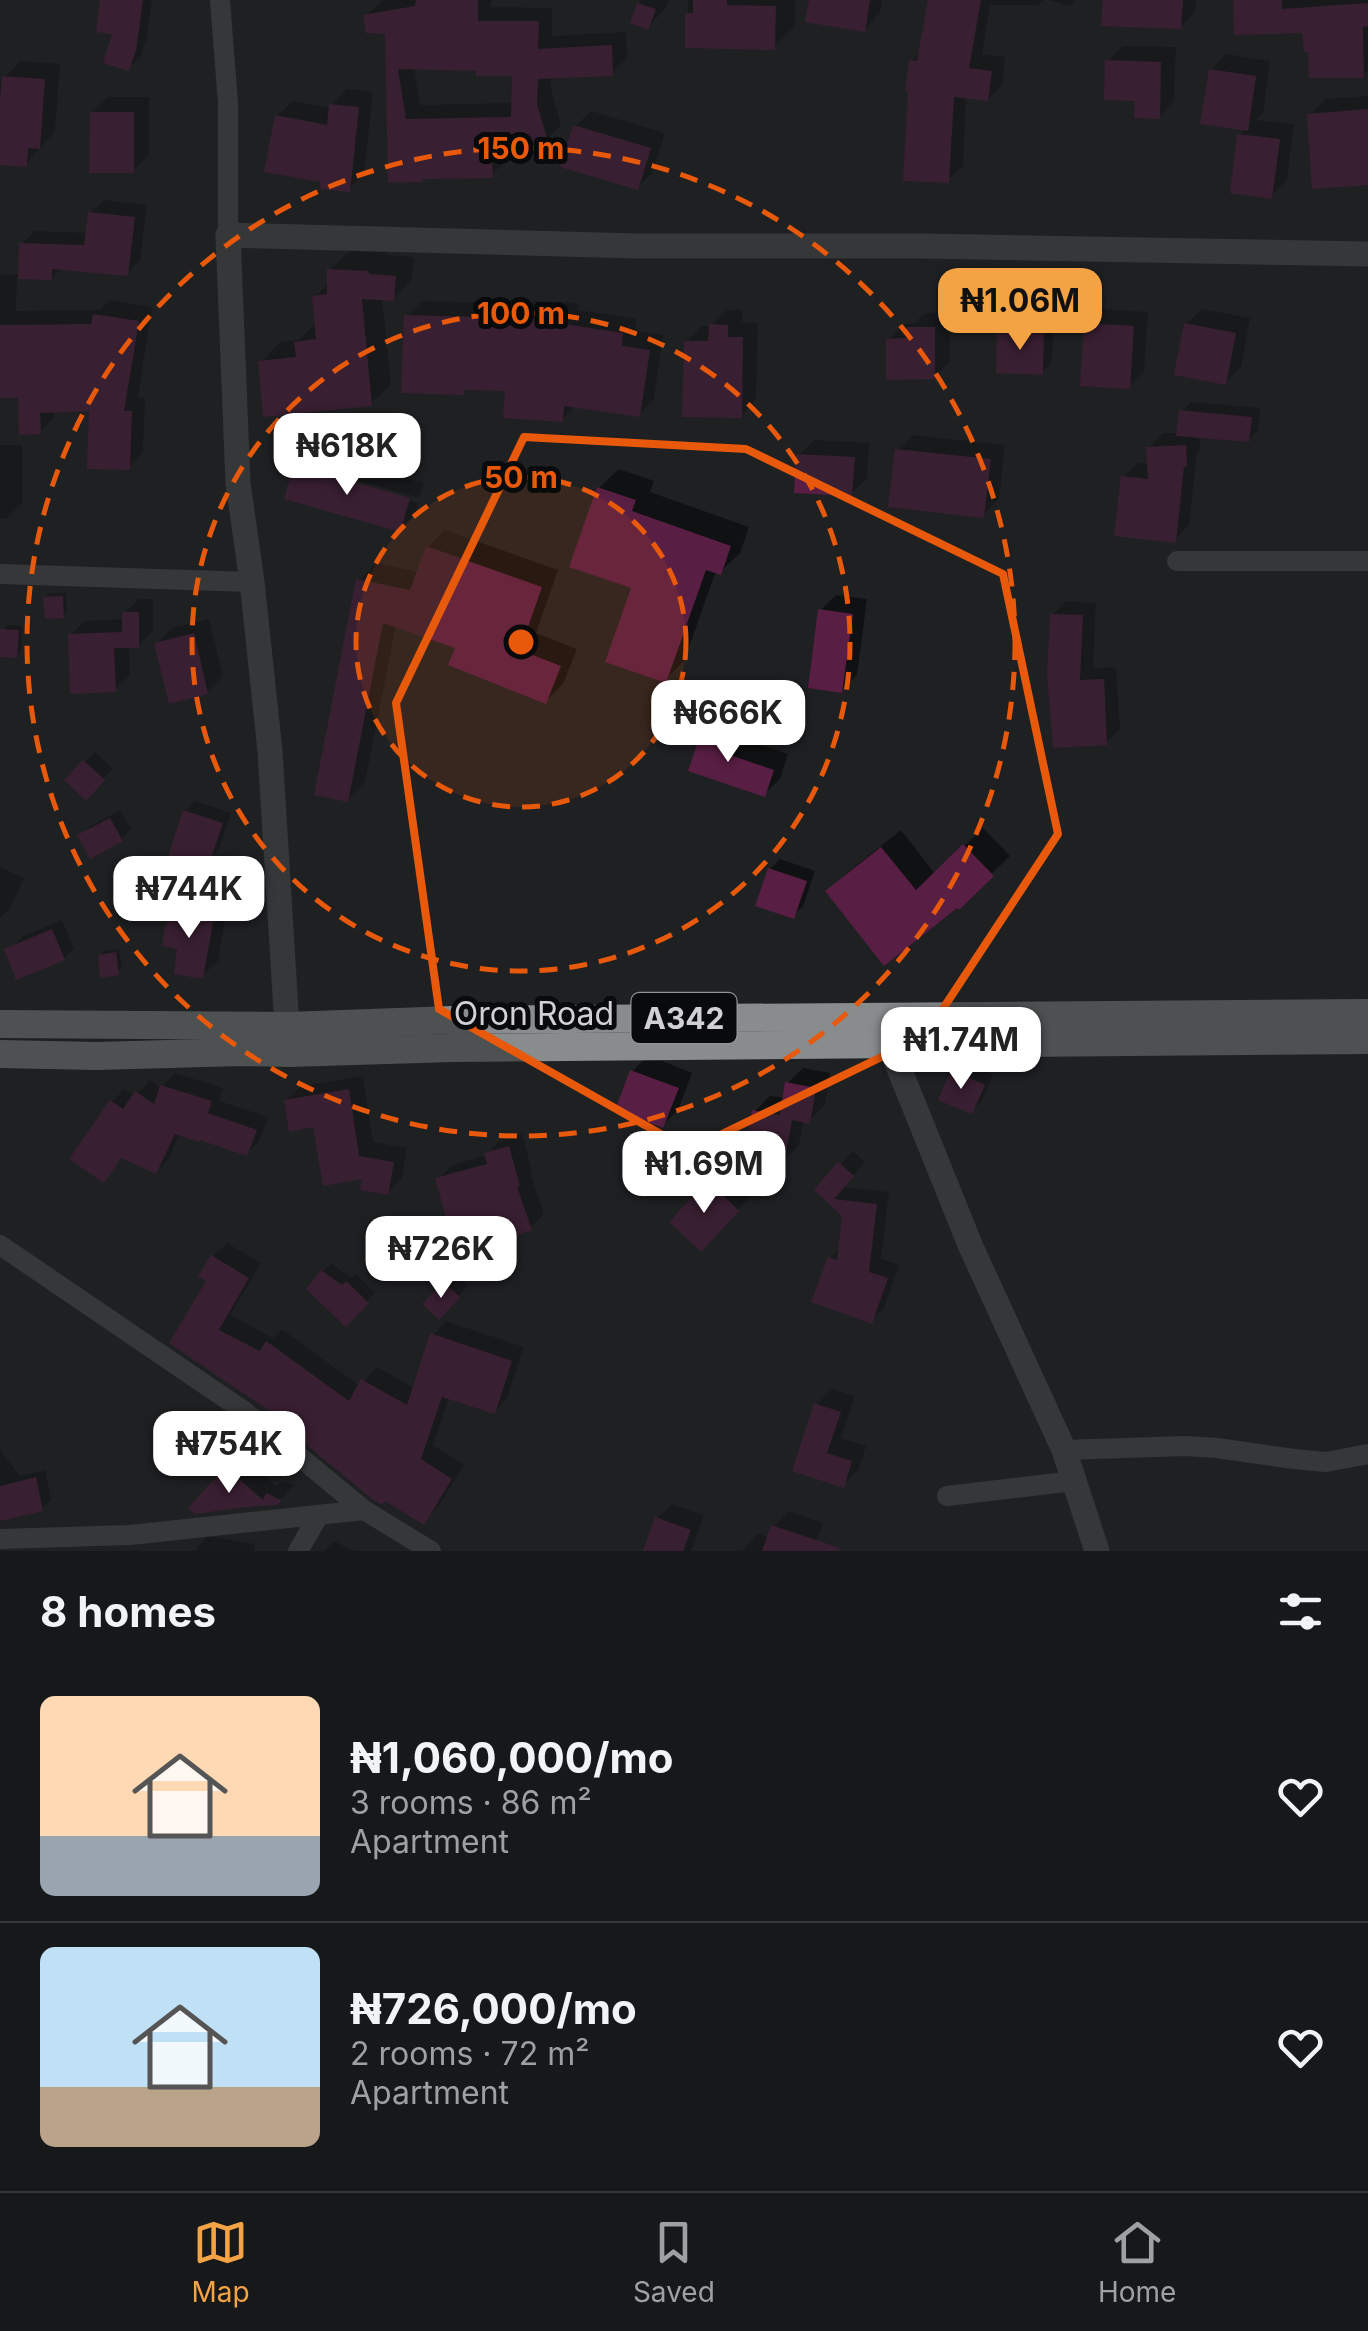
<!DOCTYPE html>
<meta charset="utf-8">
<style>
:root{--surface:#17181a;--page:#242527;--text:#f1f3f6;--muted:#9ea0a2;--line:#363739;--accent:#f4a344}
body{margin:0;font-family:Inter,sans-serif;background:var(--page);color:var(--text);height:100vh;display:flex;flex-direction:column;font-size:38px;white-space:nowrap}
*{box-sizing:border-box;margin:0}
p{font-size:32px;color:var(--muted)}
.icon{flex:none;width:55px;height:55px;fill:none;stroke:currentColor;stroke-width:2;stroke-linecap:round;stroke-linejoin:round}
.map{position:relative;height:1551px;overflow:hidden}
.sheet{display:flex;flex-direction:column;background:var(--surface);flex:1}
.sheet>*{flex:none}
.price{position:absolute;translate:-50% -85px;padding:0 22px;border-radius:20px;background:#fff;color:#222;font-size:32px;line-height:65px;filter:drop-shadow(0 2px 5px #0008)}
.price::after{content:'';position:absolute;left:50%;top:60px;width:30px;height:22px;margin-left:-15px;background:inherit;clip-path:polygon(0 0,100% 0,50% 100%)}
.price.active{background:var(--accent);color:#111}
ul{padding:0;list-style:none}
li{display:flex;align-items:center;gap:30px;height:250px;padding:0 40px}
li+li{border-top:2px solid var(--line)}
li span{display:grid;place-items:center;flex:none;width:280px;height:200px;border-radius:15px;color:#555}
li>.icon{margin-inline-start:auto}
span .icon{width:120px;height:120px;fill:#fffc;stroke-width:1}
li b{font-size:42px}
h2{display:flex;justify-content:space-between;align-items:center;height:120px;padding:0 40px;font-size:42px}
.dock{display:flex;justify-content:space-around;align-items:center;height:140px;border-top:2px solid var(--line);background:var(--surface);font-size:28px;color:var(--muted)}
.dock a{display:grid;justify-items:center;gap:5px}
.dock .active{color:var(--accent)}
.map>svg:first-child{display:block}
</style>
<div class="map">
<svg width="1368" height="1551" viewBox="0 0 1368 1551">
<rect width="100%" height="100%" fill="#1f2022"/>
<g fill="#0007" fill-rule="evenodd">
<path d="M102,0H152L147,36L141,56L129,68Z"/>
<path d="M386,0H492L491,7L552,8V36L626,32L627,58L612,73L551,76V88L561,125L546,140L506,151V161L491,175L390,180L388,32L366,16L381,1ZM414,67L515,73L514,103L420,105Z"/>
<path d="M641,0H669L665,9L648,27L633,21Z"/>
<path d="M688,0H795V26L774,47L688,46Z"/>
<path d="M811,0H882L880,13L865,29Z"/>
<path d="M930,0H1044L1038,5H990L982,54L1005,57L1002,85L988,99L966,96L963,166L948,180L911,61L922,51Z"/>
<path d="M1049,0H1076L1070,6Z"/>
<path d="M1105,0H1196V11L1180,27Z"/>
<path d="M1236,0H1368V70L1363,75L1311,49L1305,30Z"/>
<path d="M1123,46L1176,47L1174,101L1159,116L1137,98L1108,61Z"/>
<path d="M1226,54L1270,61L1263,113L1256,120L1294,124L1287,180L1271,196L1240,135L1246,129L1211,70Z"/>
<path d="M20,61L60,64L55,131L26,164L0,162V83H4L5,77Z"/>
<path d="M347,89L373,92L364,174L349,189L323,180L277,116L293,101L331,108V105Z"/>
<path d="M1368,96V183L1310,115L1326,99Z"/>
<path d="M108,97H149V155L133,170L92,113Z"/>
<path d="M591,111L665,133L653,172L638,187L575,126Z"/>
<path d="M104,200L147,205L140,260L127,273L61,268L51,278L17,277L16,311L100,310L110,300L152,307L138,397L145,398L143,452L129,467L91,409L54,410V417L40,432L20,396L0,395V274L21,275L22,244L35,231L88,233L90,213Z"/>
<path d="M350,251L387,252V255L414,257L412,279L393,299L382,298L391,384L371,404L261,362L280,342L299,340L317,322L315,297L330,282V270Z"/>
<path d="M422,301L497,303L532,304L534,301L578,303V310L637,319L635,331L663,335L654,399L639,414L576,405L562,420L508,388L469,387L463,393L407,316Z"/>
<path d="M1102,309L1148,312L1144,371L1129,386L1087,324Z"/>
<path d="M1202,309L1250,318L1241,367L1226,382L1186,324Z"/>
<path d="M727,310H742V322L758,323L756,400L741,416L686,342L702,326H711Z"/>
<path d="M949,312L950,361L934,377L888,340L904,324H913L925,313Z"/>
<path d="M1009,323L1053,324L1052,362L1042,372L999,333Z"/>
<path d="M1191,402L1260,408L1258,430L1248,440L1199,435L1200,450L1197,453L1189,525L1175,540L1123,477L1138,463L1150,464L1149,448L1163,433H1179L1181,412Z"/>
<path d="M913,435L1005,445L999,499L983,515L897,450Z"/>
<path d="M814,440L869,443L867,478L851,494L799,455Z"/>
<path d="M0,445H22V503L7,518H0Z"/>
<path d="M312,451L424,483L419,498L302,465V470L418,503L415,514L399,530L296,466Z"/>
<path d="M619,469L654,481L650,492L749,527L740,553L720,572L716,571L684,661L665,680L599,488Z"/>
<path d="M445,530L558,570L536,633L577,649L563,684L546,701L458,646L396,625L365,782L348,799L359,581L376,563L419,572L428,547Z"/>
<path d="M50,593H66L67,611L63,616L46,598Z"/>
<path d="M836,595L867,599L857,675L841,690L821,610Z"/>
<path d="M139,599H153V631L138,646H129L130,675L115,690L70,635L85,621L124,619V613Z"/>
<path d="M1066,601L1096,603L1093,668L1116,667L1120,729L1106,742L1052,615Z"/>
<path d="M209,619L223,676L207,692L157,644L172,628Z"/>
<path d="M7,625L22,626L21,651L16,655L3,630Z"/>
<path d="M720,715L746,724L741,738L788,754L780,779L764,794L705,731Z"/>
<path d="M95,752L113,769L86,797L67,780Z"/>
<path d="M195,801L231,813L219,849L209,859L197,855L187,864L185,811Z"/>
<path d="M120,810L131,829L121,839L81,836L90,826Z"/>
<path d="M983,828L1010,856L959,906L829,891L847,873L901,830L935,874Z"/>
<path d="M780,859L815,871L803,906L793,916L770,869Z"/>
<path d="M0,867L24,878L10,908L0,918Z"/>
<path d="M186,894L228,901L218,961L202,976L180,947L170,910Z"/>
<path d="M62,920L74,948L64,958L15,945L23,936Z"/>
<path d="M119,949L122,968L117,973L100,955L105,951Z"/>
<path d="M648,1055L692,1073L678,1110L662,1126L618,1108L633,1071Z"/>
<path d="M963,1062L993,1075L981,1102L971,1111L953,1072Z"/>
<path d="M803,1068L830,1073L825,1105L809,1121L804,1120L799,1145L784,1160L755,1111L770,1096L785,1098L787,1084Z"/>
<path d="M175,1073L223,1088L219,1101L268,1117L259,1141L247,1153L180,1133L169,1159L156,1171L123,1156L103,1180L112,1102L124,1089L135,1096L150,1080L161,1088Z"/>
<path d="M363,1076L373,1142L407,1148L402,1178L388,1192L315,1124L286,1101L301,1086Z"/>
<path d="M522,1134L532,1170L530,1172L544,1214L530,1228L507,1219L450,1224L438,1179L452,1165L487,1155L500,1140Z"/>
<path d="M853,1151L865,1162L843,1187L889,1192L881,1259L899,1265L884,1308L871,1321L830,1258L841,1247L845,1215L817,1190Z"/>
<path d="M725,1167L753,1194L700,1248L672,1221Z"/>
<path d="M227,1243L261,1263L230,1315L273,1338L282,1329L360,1386L377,1367L415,1388L433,1335L446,1321L524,1347L507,1398L494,1412L449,1397L433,1445L464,1465L437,1508L423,1522L280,1415L172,1343L209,1280L202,1276L213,1256Z"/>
<path d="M331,1263L352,1278L356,1274L375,1293L346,1323L322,1272Z"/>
<path d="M455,1274L468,1286L439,1316L426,1304Z"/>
<path d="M832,1389L855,1396L841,1438L866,1446L859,1469L843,1485L796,1469L817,1404Z"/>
<path d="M0,1450L20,1476L45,1470L51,1500L42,1508L0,1518Z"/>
<path d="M240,1455L276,1486L282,1481L293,1485L292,1488L277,1503L245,1505L227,1469Z"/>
<path d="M672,1504L704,1515L691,1551H649L657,1518Z"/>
<path d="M788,1511L823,1523L816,1542L807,1551H742L758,1533L769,1538L774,1526Z"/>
<path d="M208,1536L255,1544L254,1551H197L198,1546Z"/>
<path d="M334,1541L354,1551H324Z"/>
</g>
<g fill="#581e43" fill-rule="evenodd">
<path d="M100,0H143L136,51L129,71L103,63L112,34L96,32Z"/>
<path d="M416,0H478V21H539L538,49L612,45L613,76L538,79L537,104L548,142L492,158L493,178L423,179V182L388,183L385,34L366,33L363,15L415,6ZM398,69L476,71V76H512L511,117L406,119Z"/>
<path d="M693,0H727V5L776,6L775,50L685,48V13H693Z"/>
<path d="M809,0H870L865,32L805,22Z"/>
<path d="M928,0H981L969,68L992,71L988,101L954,97L949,183L903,181L908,91H905L909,60L917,61Z"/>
<path d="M1103,0H1183L1181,29L1101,26Z"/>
<path d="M1233,0H1282V9L1368,3V26L1363,27L1364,78H1309L1308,52H1304L1302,33L1234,35Z"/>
<path d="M637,3L656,9L648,30L630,23Z"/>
<path d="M1105,60L1161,62L1160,119L1134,118L1135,101L1104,100Z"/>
<path d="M1209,69L1256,76L1248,131L1200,124Z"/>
<path d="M2,76L45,79L40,149L28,148L27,167L0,165V98Z"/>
<path d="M329,104L359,107L350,192L320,189L321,182L264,172L275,115L327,125Z"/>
<path d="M1368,109V185L1312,189L1307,114Z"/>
<path d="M90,112H134V173H89Z"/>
<path d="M573,125L651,148L638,190L560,167Z"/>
<path d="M1237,134L1280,139L1272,199L1230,193Z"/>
<path d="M88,212L135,217L128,276L52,269V280L18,279L19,243L84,245Z"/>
<path d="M327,269L369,271V274L396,276L394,301L362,299L372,406L263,417L258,361L296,357L294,342L316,339L312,296L327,294Z"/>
<path d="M93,314L139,321L124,411H132L130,470L87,469L89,411L40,413L41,434L19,435L18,398H0V325L91,324Z"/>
<path d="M404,315L480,317L517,318V315L564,317V324L623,333L622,346L650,350L640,417L564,406L563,422L503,418L505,391L464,390V395L401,393Z"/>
<path d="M1084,323L1134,326L1130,389L1080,386Z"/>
<path d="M1184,323L1236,333L1226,385L1174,375Z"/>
<path d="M709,324L728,325V337H743L742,418L682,417L684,341H708Z"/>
<path d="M907,327H935V379L886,380V339L907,338Z"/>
<path d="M997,332L1044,333L1043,375L996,373Z"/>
<path d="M1179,410L1252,417L1249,442L1176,436Z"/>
<path d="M1186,445L1187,467H1184L1176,543L1114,536L1121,476L1148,479L1146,447Z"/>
<path d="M895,449L991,459L984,518L888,507Z"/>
<path d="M796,454L855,457L852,496L794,493Z"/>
<path d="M294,465L410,498L400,532L284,499Z"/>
<path d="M597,487L636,500L632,511L731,546L721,575L706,570L666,683L605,662L631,588L569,567Z"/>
<path d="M426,546L542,587L520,650L561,666L546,704L448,665L455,648L383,623L348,802L314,795L356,579L410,590Z"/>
<path d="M63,596L64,618L45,619L43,597Z"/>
<path d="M818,609L853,614L842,693L808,688Z"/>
<path d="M122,612H139V648H114L116,692L70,694L68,634L122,632Z"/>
<path d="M1050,614L1083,615L1080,680L1104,679L1107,745L1053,748L1047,676Z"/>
<path d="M0,629L19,630L17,658L0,657Z"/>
<path d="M194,633L208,694L169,704L154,643Z"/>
<path d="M702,729L732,739L727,754L774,770L765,797L688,771Z"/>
<path d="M83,760L105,780L86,801L64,780Z"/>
<path d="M183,810L223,823L210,862L192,856L188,867L167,860Z"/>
<path d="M110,818L123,841L90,859L77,835Z"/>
<path d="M963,844L994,876L959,910L957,908L884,966L825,891L881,847L916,890Z"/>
<path d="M768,868L807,881L794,919L755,906Z"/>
<path d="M168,908L214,916L203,979L174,974L177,949L162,946Z"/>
<path d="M52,929L65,960L16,980L4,949Z"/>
<path d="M116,952L119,975L100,978L98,955Z"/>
<path d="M630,1070L679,1088L663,1128L615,1110Z"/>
<path d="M951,1070L985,1085L972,1114L938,1100Z"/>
<path d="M785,1082L816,1088L810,1124L792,1120L784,1163L744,1156L752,1110L780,1115Z"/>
<path d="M160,1085L212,1101L208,1113L257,1130L247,1156L200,1140L199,1142L175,1134L156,1174L121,1158L104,1183L69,1159L110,1100L123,1109L135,1091L154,1104Z"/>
<path d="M349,1089L359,1156L394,1162L388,1195L360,1190L362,1179L323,1186L313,1127L289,1132L284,1100Z"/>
<path d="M509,1146L520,1186L517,1187L532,1230L510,1237L506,1222L458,1251L444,1227L448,1225L435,1178L487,1164L484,1153Z"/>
<path d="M838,1162L854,1176L834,1199L877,1204L869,1272L888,1278L872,1324L811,1302L828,1257L837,1260L842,1216L814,1190Z"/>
<path d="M708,1180L739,1211L701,1252L669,1222Z"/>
<path d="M211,1255L249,1278L219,1330L260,1351L266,1341L349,1401L361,1379L407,1405L430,1333L512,1361L495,1414L442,1397L421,1459L452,1479L424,1525L385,1501L382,1505L372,1499L275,1419L277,1416L169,1343L206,1281L198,1276Z"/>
<path d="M321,1270L342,1285L346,1281L369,1303L346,1327L306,1289Z"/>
<path d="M443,1282L460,1297L439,1320L422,1304Z"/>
<path d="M814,1403L841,1412L827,1453L852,1461L844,1488L792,1471Z"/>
<path d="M225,1467L263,1500L266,1493L281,1500L278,1505L245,1507L195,1514L188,1508Z"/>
<path d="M36,1477L43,1511L0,1521V1486Z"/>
<path d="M655,1517L691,1530L683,1551H643Z"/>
<path d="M771,1525L840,1548L839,1551H762Z"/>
</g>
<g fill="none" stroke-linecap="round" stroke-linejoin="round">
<g stroke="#505252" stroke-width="20">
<path d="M220,0L228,103V235"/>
<path d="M1177,561H1368"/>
<path d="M0,574L252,582"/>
<path d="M0,1245L244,1411L364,1510L431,1551"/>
<path d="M1064,1450L1185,1446L1217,1448L1294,1459L1326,1462L1368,1454"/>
<path d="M947,1496L1074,1481"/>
<path d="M0,1539L130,1535L364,1510"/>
<path d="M298,1551L319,1515"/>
</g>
<g stroke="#505252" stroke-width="25">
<path d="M890,1027V1046L971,1247L1064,1450L1097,1551"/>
<path d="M288,1043L270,751L252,582L238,483L228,235L637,246H922L1368,254"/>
</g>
<g stroke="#888c8d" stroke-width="28">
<path d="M0,1024L288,1026L453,1020L1368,1013"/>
<path d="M0,1054L97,1056L241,1052L288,1053L452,1048L1368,1040"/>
</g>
</g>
<path d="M0 0H1368V1551H0ZM524,437L746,449L1003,574L1058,834L925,1036L689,1150L439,1009L396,703Z" fill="#1f2022" fill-opacity=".55" fill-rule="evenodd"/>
<path fill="none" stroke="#e8590c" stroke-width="8" stroke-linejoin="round" d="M524,437L746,449L1003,574L1058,834L925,1036L689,1150L439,1009L396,703Z"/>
<circle cx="521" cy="642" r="165" fill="#e8590c" fill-opacity=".12"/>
<g fill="none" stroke="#e8590c" stroke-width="5" stroke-dasharray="18 12">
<circle cx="521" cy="642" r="165"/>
<circle cx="521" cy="642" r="329"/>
<circle cx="521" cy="642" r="494"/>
</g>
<g text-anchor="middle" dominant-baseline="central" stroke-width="10" stroke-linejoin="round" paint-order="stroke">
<rect fill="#090a0b" stroke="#959597" stroke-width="2.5" x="631.5" y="993" width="105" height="50" rx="8"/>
<g font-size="30" font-weight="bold" fill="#d1d1d3">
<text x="684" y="1018">A342</text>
</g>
<g font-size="32" fill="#d1d1d3" stroke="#090a0b">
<text x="534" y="1013">Oron Road</text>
</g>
</g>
<circle cx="521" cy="642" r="15" fill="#e8590c" stroke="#090a0b" stroke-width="5"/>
<g font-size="30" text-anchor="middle" font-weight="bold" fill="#e8590c" stroke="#090a0b" stroke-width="10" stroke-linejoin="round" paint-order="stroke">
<text x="521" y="159">150 m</text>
<text x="521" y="324">100 m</text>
<text x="521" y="488">50 m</text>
</g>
</svg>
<b class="price active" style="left:1020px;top:353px">₦1.06M</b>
<b class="price" style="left:347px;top:498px">₦618K</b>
<b class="price" style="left:728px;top:765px">₦666K</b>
<b class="price" style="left:189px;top:941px">₦744K</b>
<b class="price" style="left:961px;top:1092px">₦1.74M</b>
<b class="price" style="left:704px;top:1216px">₦1.69M</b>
<b class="price" style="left:441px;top:1301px">₦726K</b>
<b class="price" style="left:229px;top:1496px">₦754K</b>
</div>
<section class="sheet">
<h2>8 homes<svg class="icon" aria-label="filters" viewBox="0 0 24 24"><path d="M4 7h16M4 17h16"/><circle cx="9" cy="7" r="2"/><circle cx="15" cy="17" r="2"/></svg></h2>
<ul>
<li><span style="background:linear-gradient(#ffd9b3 70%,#9aa5b1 0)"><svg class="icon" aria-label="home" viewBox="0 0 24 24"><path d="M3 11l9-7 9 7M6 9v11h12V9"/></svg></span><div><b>₦1,060,000/mo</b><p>3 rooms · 86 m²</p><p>Apartment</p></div><svg class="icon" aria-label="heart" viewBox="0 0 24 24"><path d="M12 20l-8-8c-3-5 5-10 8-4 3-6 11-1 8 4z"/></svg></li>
<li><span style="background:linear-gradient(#bfe0f5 70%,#b9a48a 0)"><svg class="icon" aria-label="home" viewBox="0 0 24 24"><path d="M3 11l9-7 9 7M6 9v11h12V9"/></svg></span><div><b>₦726,000/mo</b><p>2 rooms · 72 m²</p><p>Apartment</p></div><svg class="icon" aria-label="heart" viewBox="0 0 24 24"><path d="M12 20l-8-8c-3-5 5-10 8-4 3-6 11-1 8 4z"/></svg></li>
</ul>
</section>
<nav class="dock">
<a class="active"><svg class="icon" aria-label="map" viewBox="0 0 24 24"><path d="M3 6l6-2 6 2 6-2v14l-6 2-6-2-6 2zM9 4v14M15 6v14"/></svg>Map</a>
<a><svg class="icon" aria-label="saved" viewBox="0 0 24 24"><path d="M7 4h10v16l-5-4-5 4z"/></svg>Saved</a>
<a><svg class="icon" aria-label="home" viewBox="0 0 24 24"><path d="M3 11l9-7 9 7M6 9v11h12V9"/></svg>Home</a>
</nav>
